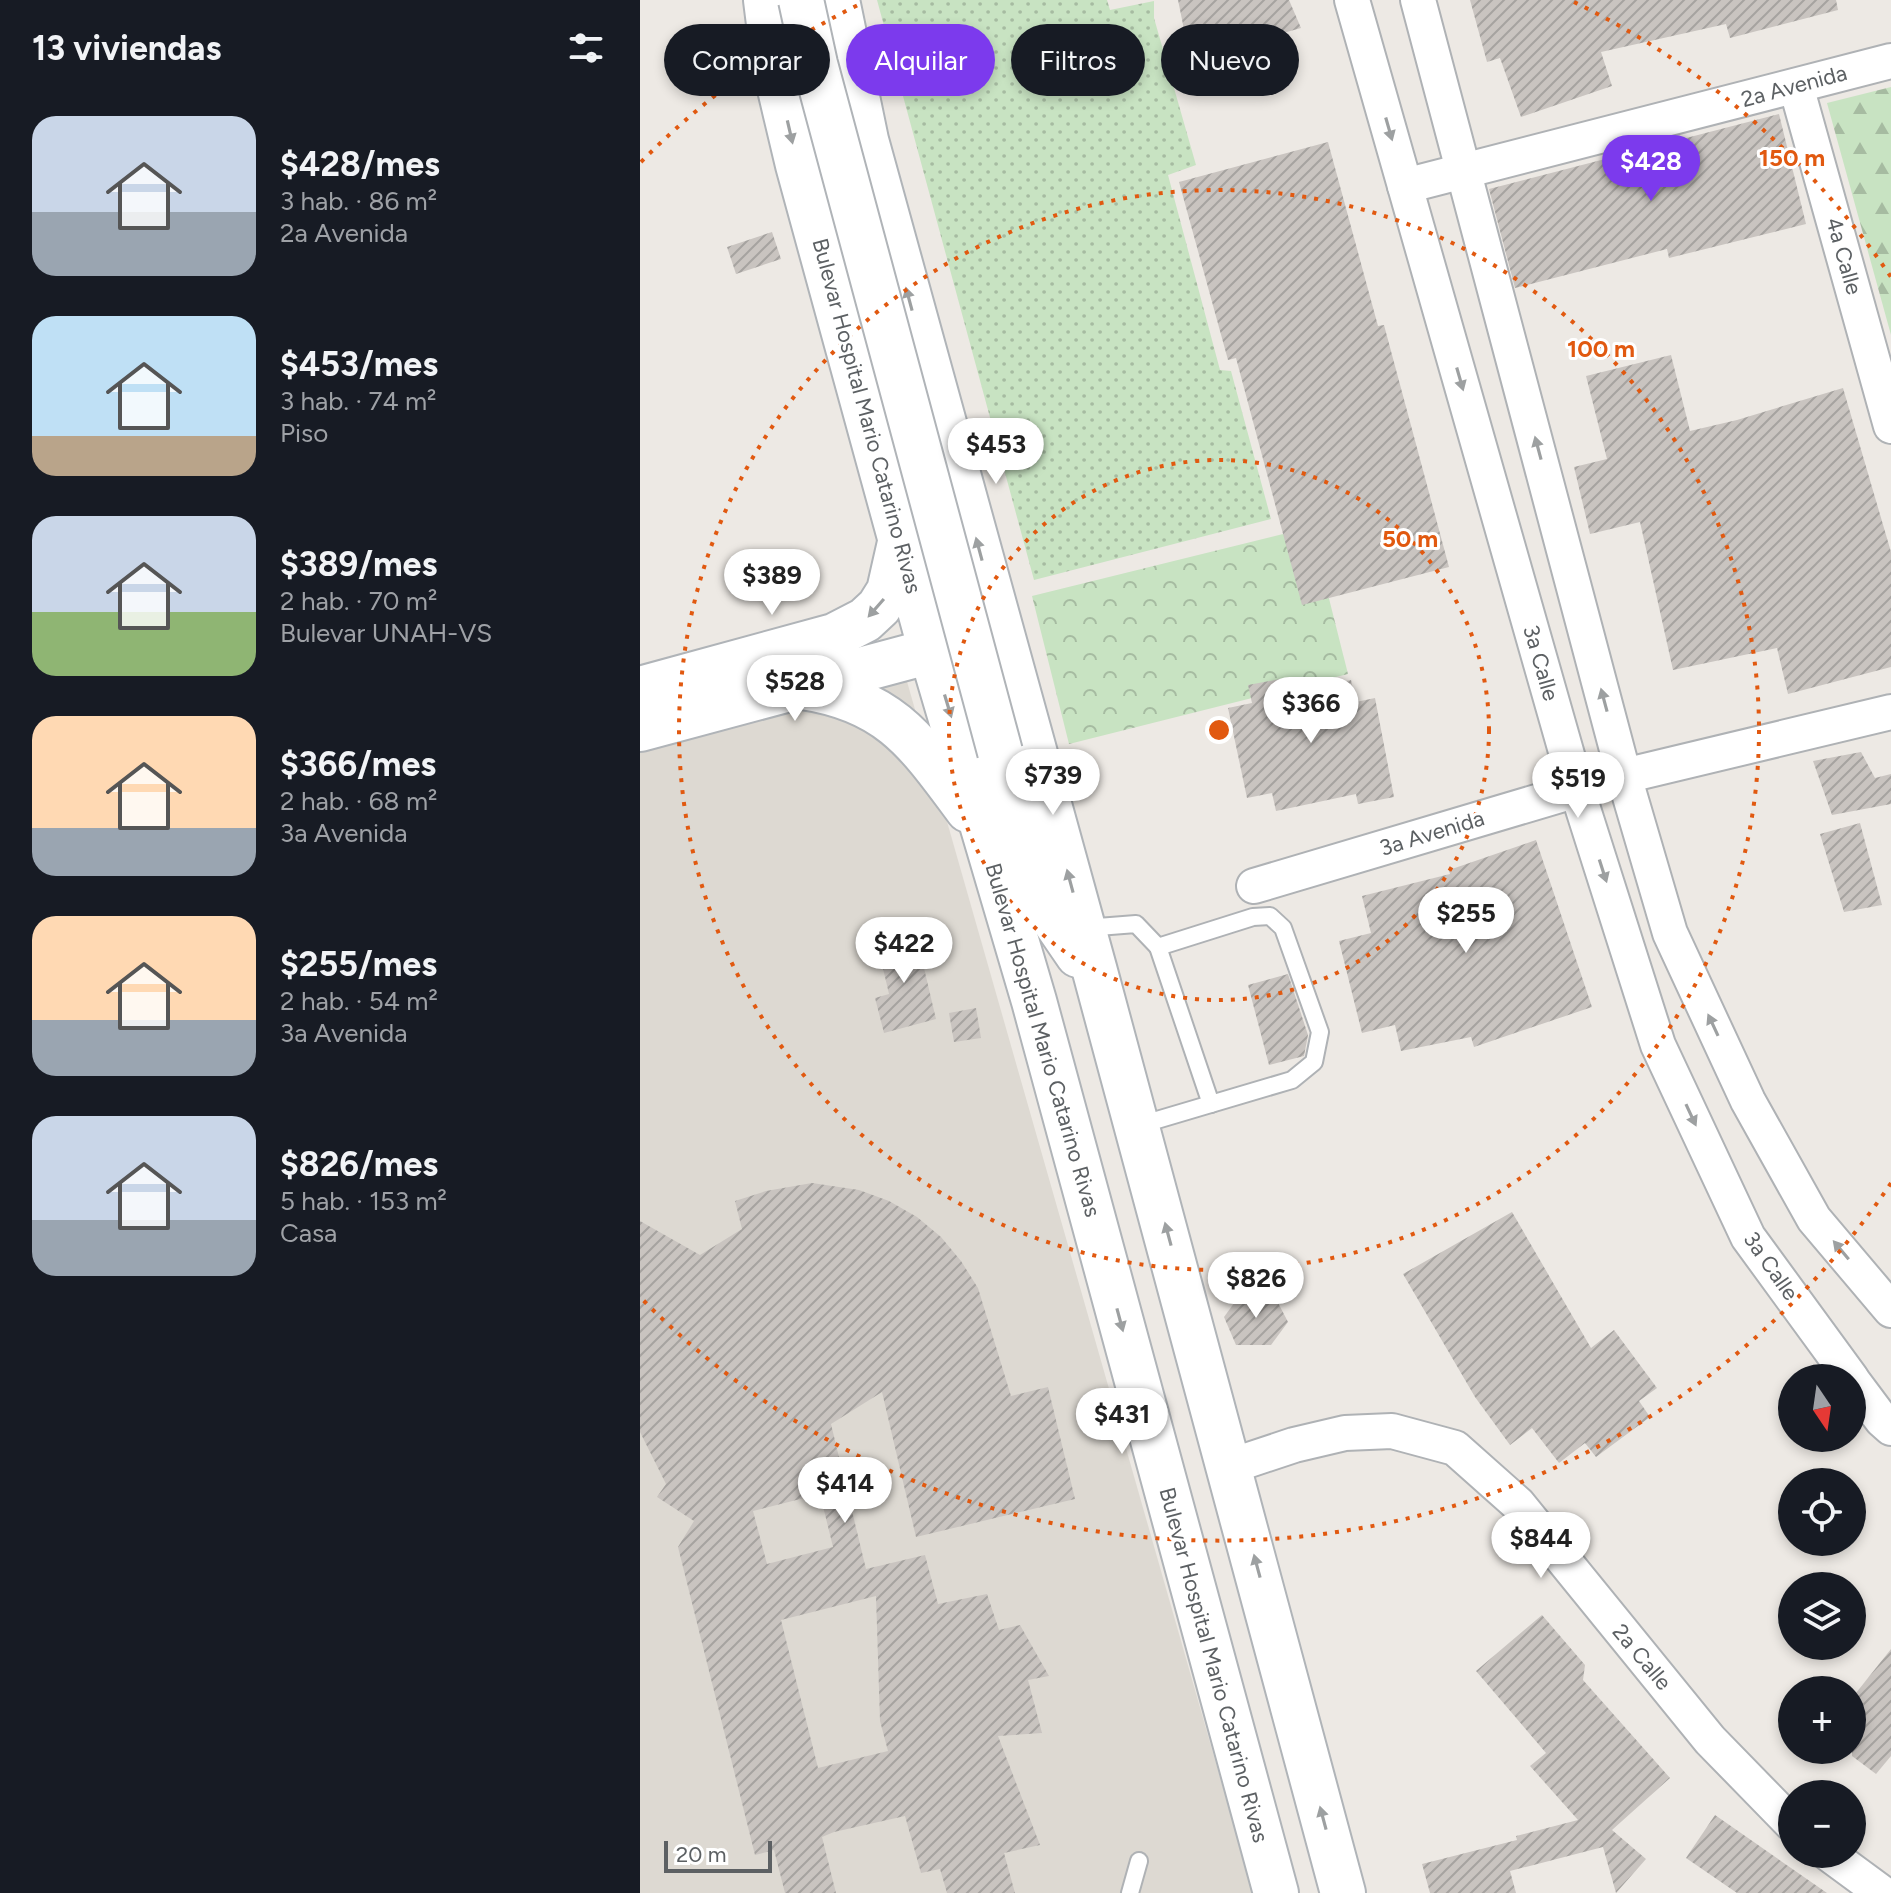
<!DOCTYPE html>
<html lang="es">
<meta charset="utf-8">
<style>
:root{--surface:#171b24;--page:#242831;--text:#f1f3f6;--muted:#9ea1a6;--accent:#7c3aed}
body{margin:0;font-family:Figtree,sans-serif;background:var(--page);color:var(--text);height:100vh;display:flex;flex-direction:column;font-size:30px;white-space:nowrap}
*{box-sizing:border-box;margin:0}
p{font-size:26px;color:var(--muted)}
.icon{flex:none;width:44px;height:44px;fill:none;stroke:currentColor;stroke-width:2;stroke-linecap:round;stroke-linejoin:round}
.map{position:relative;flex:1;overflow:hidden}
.drawer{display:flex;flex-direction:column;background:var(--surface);width:640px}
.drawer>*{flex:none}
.guide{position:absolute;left:24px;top:24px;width:760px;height:72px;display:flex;gap:16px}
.needle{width:52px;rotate:167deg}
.buttons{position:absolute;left:1138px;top:1364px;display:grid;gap:16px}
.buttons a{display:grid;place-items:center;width:88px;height:88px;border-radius:50%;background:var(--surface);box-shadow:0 4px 12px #0003;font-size:40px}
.scale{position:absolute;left:24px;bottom:20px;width:108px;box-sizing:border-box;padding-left:8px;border:4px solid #5c6063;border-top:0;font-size:22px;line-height:28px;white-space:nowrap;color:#5c6063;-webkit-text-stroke:6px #fff;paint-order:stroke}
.price{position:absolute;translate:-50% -68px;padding:0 18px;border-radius:28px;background:#fff;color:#222;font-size:26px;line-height:52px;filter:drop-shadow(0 2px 4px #0008)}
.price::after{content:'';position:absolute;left:50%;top:48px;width:24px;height:18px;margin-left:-12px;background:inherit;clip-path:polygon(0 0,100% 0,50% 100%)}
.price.active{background:var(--accent);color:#fff}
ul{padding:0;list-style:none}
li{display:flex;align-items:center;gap:24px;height:200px;padding:0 32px}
li span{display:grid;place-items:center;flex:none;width:224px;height:160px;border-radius:24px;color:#555}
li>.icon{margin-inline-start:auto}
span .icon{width:96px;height:96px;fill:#fffc;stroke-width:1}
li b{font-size:34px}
h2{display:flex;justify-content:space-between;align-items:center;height:96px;padding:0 32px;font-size:34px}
.chip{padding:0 28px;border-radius:36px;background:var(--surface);box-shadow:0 4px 12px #0003;font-size:28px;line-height:72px}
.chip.active{background:var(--accent);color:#fff}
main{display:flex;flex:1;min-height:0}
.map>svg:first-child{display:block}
</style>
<main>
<section class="drawer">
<h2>13 viviendas<svg class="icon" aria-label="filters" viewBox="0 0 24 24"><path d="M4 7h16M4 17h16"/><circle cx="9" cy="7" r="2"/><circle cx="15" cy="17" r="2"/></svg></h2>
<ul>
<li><span style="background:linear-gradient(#c9d6e8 60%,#9aa5b1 0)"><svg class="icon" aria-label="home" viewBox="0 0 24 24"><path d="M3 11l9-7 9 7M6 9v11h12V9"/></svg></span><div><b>$428/mes</b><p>3 hab. · 86 m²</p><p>2a Avenida</p></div></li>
<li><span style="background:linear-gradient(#bfe0f5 75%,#b9a48a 0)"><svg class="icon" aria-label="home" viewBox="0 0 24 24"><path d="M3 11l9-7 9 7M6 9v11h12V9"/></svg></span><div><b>$453/mes</b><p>3 hab. · 74 m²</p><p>Piso</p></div></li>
<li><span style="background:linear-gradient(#c9d6e8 60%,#8fb573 0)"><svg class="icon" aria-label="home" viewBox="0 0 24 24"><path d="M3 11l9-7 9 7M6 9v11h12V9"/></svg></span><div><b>$389/mes</b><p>2 hab. · 70 m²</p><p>Bulevar UNAH-VS</p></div></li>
<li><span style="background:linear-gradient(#ffd9b3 70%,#9aa5b1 0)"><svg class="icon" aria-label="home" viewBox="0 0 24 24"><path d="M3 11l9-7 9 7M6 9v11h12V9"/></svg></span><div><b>$366/mes</b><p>2 hab. · 68 m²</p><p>3a Avenida</p></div></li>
<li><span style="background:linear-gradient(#ffd9b3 65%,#9aa5b1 0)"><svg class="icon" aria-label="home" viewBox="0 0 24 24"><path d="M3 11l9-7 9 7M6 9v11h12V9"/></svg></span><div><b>$255/mes</b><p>2 hab. · 54 m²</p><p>3a Avenida</p></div></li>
<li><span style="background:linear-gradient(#c9d6e8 65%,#9aa5b1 0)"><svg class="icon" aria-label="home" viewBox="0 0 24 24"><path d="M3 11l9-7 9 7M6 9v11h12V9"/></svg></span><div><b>$826/mes</b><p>5 hab. · 153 m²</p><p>Casa</p></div></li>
</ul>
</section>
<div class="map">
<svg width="1251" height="1893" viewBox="0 0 1251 1893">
<defs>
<pattern id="grass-dots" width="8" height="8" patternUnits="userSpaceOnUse" patternTransform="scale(2)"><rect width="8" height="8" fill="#c8e3c2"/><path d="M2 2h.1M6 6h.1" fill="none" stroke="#a6bba1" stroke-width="1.8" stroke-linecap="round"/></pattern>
<pattern id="forest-firs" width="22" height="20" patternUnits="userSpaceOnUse" patternTransform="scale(2)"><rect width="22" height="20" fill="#c8e3c2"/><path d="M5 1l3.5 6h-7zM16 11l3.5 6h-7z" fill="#a6bba1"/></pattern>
<pattern id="park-crowns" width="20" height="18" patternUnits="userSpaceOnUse" patternTransform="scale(2)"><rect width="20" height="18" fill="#c8e3c2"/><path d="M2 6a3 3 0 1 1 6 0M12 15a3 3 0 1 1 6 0" fill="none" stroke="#a6bba1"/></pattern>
<pattern id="building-hatch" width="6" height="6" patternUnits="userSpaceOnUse" patternTransform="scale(2)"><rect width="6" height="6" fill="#c9c4c0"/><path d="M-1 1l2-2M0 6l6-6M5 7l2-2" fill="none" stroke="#a6a3a0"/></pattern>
</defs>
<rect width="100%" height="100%" fill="#ede9e4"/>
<path fill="#ddd9d2" d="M266,678L613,1893H0V746Z"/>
<path fill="url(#grass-dots)" d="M237,0H467L470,10L514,1V18L556,165L528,175L580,370L591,371L631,519L394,580Z"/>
<path fill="url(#forest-firs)" d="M1251,87V335L1187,103Z"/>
<path fill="url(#park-crowns)" d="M671,527L708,674L429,744L392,596Z"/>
<g fill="url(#building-hatch)" fill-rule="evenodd">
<path d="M538,0H649L661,28L550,59Z"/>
<path d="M830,0H1196L1198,10L1090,38L1086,24L961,52L972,86L881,117L860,58L847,62Z"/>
<path d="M1139,114L1166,224L1029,258L1027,249L875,288L849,189Z"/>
<path d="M688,142L738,326L744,325L809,567L662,605L596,358L588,360L539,182Z"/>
<path d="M132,232L141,259L96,274L87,247Z"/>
<path d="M1031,355L1050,431L1097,420L1203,388L1251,552V667L1148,694L1137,648L1033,670L1000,522L950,534L934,467L967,459L946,376Z"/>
<path d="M640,679L644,693L711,680L716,702L735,698L754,797L718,804L716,794L636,811L632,793L607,798L588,708L612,703L608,685Z"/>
<path d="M1221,752L1235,778L1251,774V804L1192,815L1173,761Z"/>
<path d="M1220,823L1242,905L1204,912L1180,834Z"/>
<path d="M896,840L952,1007L834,1047L831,1037L761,1051L755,1025L722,1033L699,941L731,933L722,896L810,874L809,870Z"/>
<path d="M276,934L296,1019L244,1033L235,998L249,994L237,943Z"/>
<path d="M648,974L668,1035L664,1056L629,1065L608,985Z"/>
<path d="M336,1008L341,1038L314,1042L309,1013Z"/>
<path d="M172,1183L219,1190L249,1201L277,1217L301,1237L321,1261L338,1288L371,1396L408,1387L435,1499L276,1537L242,1392L191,1424L226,1569L285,1555L298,1604L347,1594L359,1630L380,1625L409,1676L388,1680L402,1733L358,1736L400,1845L364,1853L375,1893H307L300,1869L281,1873L265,1816L194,1832L182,1837L196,1893H145L134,1850L115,1855L38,1547L54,1521L17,1497L26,1484L0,1432V1221L60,1255L102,1229L95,1201L126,1191ZM180,1494L193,1547L127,1564L113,1511ZM236,1596L240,1721L248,1751L178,1768L141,1620Z"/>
<path d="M872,1212L951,1348L974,1330L1017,1388L999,1401L1010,1417L956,1457L945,1443L919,1463L892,1428L870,1445L835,1397L763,1274Z"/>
<path d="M633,1293L648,1322L631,1345H596L584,1317L600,1295Z"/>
<path d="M902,1615L945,1665L943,1680L1030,1778L972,1830L1006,1859L976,1893L963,1847L870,1871L876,1893H790L782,1864L877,1840L876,1836L938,1820L890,1766L906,1753L836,1671Z"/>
<path d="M1251,1649V1756L1236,1774L1212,1756V1698Z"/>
<path d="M1075,1815L1187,1893H1097L1046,1858Z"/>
</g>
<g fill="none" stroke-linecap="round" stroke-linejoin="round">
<g stroke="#afb2b5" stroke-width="20">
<g id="lane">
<path d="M445,928L496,924L518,947L613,917L630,916L643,928L680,1032L674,1062L652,1080L500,1125"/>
<path d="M518,947L571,1104"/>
<path d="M490,1893L499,1861"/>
</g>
</g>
<g stroke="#afb2b5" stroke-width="38">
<g id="street">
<path d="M712,0L937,790L1018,1045L1108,1237L1211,1378"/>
<path d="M778,0L984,776L1030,933L1108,1101L1174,1219L1251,1310"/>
<path d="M1156,86L1251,426"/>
<path d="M765,186L1251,61"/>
<path d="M614,886L984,776L1251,712"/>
<path d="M1212,1380L1242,1420L1251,1428"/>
<path d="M591,1466L654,1445L705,1433L752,1431L815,1448L878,1504L1070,1740L1152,1824"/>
<path d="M1189,1854L1242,1893"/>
</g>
</g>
<g stroke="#b0b4b8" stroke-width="48">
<g id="secondary">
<path d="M126,0L134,64L158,165L291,651L394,1001L636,1893"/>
<path d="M197,0L226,140C387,724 549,1307 703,1893"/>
<path d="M162,687C251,700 278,743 328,810"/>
<path d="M0,689L194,636L225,620L239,607L249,591L261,538"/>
<path d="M0,729L291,651L313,633"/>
<path d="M360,752L401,901L438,955"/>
</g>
</g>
<use href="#lane" stroke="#fff" stroke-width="16"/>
<use href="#street" stroke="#fff" stroke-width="34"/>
<use href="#secondary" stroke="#fff" stroke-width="44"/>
<g stroke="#b0b4b8" stroke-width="48" stroke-linecap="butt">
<path id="secondary-bridge" d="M161,0L175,64L360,752"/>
</g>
<use href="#secondary-bridge" stroke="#fff" stroke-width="44"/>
</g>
<defs><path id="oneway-solid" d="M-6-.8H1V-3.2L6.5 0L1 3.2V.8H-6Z" transform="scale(2)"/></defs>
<g fill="#9da0a1">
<use href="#oneway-solid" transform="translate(749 129) rotate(74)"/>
<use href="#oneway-solid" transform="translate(150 132) rotate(77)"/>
<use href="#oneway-solid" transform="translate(269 299) rotate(-105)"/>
<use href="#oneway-solid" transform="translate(820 379) rotate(74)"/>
<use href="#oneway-solid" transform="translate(898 448) rotate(-105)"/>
<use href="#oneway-solid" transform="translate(339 549) rotate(-105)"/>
<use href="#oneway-solid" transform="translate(236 608) rotate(131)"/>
<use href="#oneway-solid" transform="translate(964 700) rotate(-105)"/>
<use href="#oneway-solid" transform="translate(308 706) rotate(73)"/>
<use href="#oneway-solid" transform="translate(963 871) rotate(72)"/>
<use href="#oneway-solid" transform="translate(430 881) rotate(-105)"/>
<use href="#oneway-solid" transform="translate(1073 1025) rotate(-115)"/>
<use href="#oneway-solid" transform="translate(1051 1115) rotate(65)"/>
<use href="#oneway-solid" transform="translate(528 1234) rotate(-105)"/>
<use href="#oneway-solid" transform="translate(1201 1250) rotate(-130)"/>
<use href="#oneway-solid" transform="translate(480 1320) rotate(75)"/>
<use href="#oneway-solid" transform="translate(617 1566) rotate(-105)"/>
<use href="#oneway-solid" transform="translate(683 1818) rotate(-105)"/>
</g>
<g fill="none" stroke="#e15910" stroke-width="4" stroke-dasharray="4 8">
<circle cx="579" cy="730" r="270"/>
<circle cx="579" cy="730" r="540"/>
<path d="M1251 1183A810 810 0 0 1 1 1298M1 162A810 810 0 0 1 224 2M934 2A810 810 0 0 1 1251 277"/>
</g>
<g text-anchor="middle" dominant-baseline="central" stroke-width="6" stroke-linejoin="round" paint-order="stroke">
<g font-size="22" fill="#5c6063" stroke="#fff">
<text transform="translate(1154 86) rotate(-15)">2a Avenida</text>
<text transform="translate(1204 256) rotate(74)">4a Calle</text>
<text transform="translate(227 416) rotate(75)">Bulevar Hospital Mario Catarino Rivas</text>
<text transform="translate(901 663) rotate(74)">3a Calle</text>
<text transform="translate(792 833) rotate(-17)">3a Avenida</text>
<text transform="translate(403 1040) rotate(74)">Bulevar Hospital Mario Catarino Rivas</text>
<text transform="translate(1131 1266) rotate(55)">3a Calle</text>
<text transform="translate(1002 1657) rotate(50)">2a Calle</text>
<text transform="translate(574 1665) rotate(75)">Bulevar Hospital Mario Catarino Rivas</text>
</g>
</g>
<circle cx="579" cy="730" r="12" fill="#e15910" stroke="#fff" stroke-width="4"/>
<g font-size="24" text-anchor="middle" font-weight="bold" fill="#e15910" stroke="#fff" stroke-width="6" stroke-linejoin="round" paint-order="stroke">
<text x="1152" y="166">150 m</text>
<text x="961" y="357">100 m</text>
<text x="770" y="547">50 m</text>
</g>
</svg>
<div class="buttons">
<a><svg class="needle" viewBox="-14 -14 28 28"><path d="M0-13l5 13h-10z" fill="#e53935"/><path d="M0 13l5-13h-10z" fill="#9ea1a6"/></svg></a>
<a><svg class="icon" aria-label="locate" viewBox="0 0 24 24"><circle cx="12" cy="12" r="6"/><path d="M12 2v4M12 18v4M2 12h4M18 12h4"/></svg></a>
<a><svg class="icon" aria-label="layers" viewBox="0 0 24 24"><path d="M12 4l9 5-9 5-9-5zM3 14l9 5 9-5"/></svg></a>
<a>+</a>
<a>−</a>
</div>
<div class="scale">20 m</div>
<b class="price active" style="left:1011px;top:203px">$428</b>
<b class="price" style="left:356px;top:486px">$453</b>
<b class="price" style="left:132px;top:617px">$389</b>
<b class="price" style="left:155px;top:723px">$528</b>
<b class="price" style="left:671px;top:745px">$366</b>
<b class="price" style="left:413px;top:817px">$739</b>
<b class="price" style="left:938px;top:820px">$519</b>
<b class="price" style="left:826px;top:955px">$255</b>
<b class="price" style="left:264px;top:985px">$422</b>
<b class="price" style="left:616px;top:1320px">$826</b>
<b class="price" style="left:482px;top:1456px">$431</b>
<b class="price" style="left:205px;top:1525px">$414</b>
<b class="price" style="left:901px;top:1580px">$844</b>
<div class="guide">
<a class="chip">Comprar</a>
<a class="chip active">Alquilar</a>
<a class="chip">Filtros</a>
<a class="chip">Nuevo</a>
</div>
</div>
</main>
